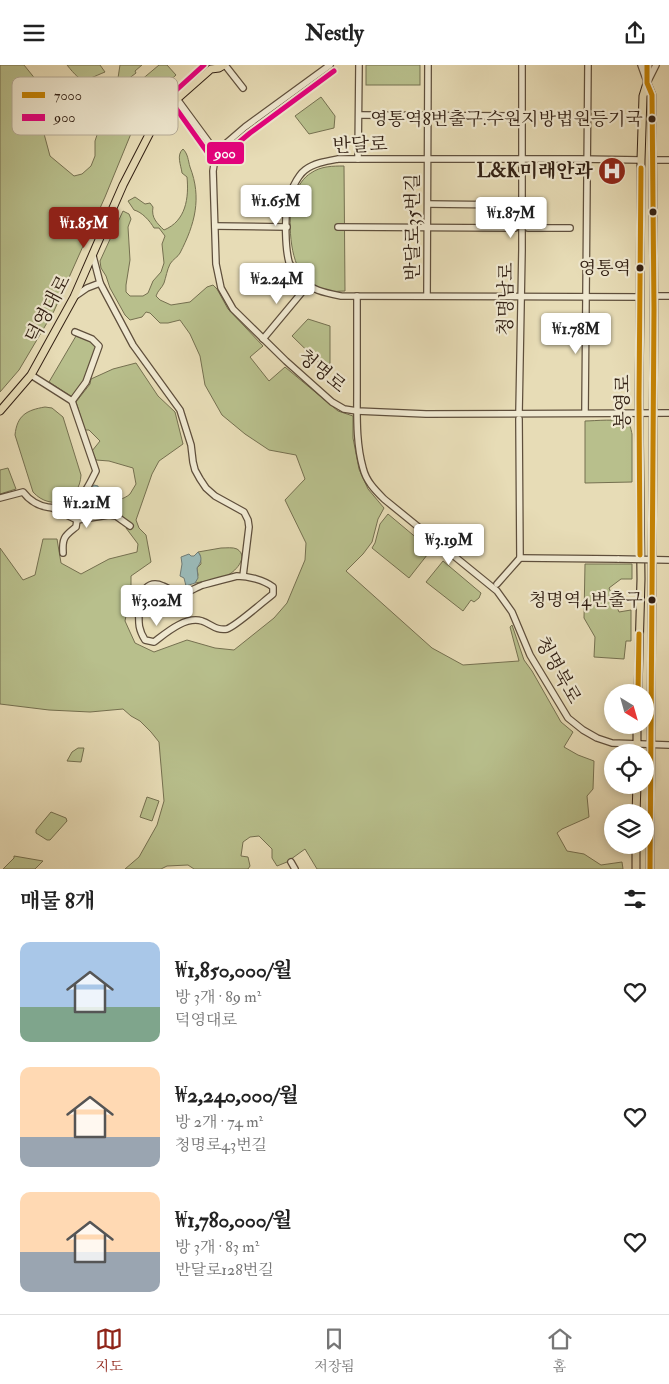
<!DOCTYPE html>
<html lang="ko">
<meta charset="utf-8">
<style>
:root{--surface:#fff;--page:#f6f6f6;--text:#222;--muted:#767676;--line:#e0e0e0;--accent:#8f2418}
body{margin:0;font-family:"IM FELL Double Pica","Noto Serif KR",serif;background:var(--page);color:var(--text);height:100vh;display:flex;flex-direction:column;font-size:19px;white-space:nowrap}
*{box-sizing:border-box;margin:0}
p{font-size:16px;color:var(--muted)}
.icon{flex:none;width:28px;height:28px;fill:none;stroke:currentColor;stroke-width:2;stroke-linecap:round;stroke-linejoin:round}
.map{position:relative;height:804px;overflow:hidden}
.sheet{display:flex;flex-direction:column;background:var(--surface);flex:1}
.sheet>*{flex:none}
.needle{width:32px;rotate:143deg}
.fabs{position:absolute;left:604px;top:619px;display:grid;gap:10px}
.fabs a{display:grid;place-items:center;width:50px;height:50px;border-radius:50%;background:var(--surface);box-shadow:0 2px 8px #0003;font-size:25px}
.price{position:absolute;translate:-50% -42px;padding:0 11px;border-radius:5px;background:#fff;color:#222;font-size:16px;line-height:32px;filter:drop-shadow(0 1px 2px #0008)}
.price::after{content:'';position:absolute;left:50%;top:30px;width:15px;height:11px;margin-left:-8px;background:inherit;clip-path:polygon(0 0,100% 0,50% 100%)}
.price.selected{background:var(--accent);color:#fff}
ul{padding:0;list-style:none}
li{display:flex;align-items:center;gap:15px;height:125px;padding:0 20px}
li span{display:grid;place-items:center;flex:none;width:140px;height:100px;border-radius:10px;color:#555}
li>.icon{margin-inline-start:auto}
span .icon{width:60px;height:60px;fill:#fffc;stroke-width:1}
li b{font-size:21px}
h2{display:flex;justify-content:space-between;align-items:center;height:60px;padding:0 20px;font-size:21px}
header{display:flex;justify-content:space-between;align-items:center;height:65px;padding:0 20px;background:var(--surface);font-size:22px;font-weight:700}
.dock{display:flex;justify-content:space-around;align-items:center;height:70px;border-top:1px solid var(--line);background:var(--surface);font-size:14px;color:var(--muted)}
.dock a{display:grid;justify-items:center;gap:2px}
.dock .selected{color:var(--accent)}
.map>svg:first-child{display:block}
</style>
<header><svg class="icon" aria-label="menu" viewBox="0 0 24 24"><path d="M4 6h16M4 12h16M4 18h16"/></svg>Nestly<svg class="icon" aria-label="share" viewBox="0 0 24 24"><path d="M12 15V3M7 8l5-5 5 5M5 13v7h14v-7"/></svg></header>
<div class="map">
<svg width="669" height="804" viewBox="0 0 669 804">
<rect width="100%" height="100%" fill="#e7dcb6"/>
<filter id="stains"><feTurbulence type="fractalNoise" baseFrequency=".004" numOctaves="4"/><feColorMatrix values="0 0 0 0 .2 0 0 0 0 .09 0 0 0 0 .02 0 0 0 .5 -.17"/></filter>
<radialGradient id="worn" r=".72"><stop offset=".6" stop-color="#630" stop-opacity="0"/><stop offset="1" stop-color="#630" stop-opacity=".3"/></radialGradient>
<g fill="#b8bf8c" stroke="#757050">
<path d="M0,0H24L61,46L43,65L50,91L74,111L82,109L91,101L95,91V76L101,58L123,31L137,54L105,132L54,246L19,305L0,327Z"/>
<path d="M67,0H100L105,7C83,16 83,20 67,0Z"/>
<path d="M120,0H142L135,6L136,8L123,18L118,13Z"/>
<path d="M159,0H167L176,10L151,33L141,50L127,27Z"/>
<rect x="366" y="0" width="54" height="20"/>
<path d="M321,32L335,51L334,63L309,69L295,51Z"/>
<path d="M183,84C188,89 188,95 190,102C202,133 195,159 180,188C178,192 173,194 170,199C167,205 166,212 164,218C162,223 158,225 156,231L160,235L171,240L190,237L207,222L213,220L217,224L228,244L263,281L250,292L269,316L285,302L338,346L353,351V373L359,404L368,424L384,443L378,454L372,477L363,489L346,506L432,583L463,600L519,596L510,562L512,560L524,595L532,606L561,657L573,667L564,682L578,690L594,696L593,724L587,731L589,752L562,764L557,768L567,786L584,789L601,800L622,797L623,804H317L305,784L287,797L277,801L272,793V784L259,771L250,772L243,777L241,791L248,792L250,801L248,804H194L188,800L167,801L161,804H125L139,792L157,760L164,736L159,677L151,667L140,656L131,651L123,644L90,647L49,645L0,639V483L23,515L35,510L43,474H57L61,498L81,509L109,494L137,487L138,479L126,463L131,462L118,449L107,447L76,451L65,444C80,442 120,439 130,429C132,426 134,422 136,419L133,403L109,396L96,395L92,386L100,376L89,365H85L76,337L90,319L91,314L113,304L136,298L158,331L175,347L183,379L159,396L152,409L136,455L139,463L146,470L151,497L131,511V527L125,556L135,578L154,587L187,575L215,583L234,585L274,553L287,538L305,495L306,478L285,435L305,414L296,390L269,385L245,369L222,350L205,320L200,291L190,269L180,255L168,258H160L150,248L146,247L142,252L130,255L125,250L110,223L106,211L101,203L100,196L123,146L129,149L131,154L128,162L130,195L126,220V227L130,231H143L148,228L153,216L161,207L164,198L162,179L165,171L159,163H154C150,156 142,147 134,145L128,136L135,132L145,139L150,138L153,142C151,153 157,158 164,165C186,156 189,133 187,112L182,108C181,100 176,90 183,84Z"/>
<path d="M344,101L345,226C340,226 334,227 330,226C319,224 307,216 301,207C289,191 287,147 295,129C298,121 304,112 311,108C321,101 333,101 344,101Z"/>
<path d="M308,254L330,261V308L292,271Z"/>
<path d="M76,271L89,276L96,282L84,317L72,332L49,317Z"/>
<path d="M45,342L52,343L63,352L81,410C80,436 51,447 33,427L15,370C17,350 27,345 45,342Z"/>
<path d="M585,356C594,356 619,353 627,358C631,361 631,365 632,369V417L585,418Z"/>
<path d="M8,403L16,424L0,429V405Z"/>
<path d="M388,449L431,485L409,513L372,483L375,478L380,459Z"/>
<path d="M221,483C226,483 233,482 237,484C250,492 234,508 226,511C216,515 205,516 195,518L198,510L197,503L201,499L200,490L198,487Z"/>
<path d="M443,496L481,528L479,533L474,537L471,535L463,546L426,517Z"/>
<path d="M585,499H632V514H621L609,523L619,547L631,545V576H626L624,594L594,592L595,572L584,553Z"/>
<path d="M78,683H84L81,697L67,696L72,687Z"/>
<path d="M147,732L159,736L152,756L140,752Z"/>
<path d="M51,747L66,753L67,756L50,775H47L36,768V765Z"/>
<path d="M14,791L43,796L35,804H3L14,793Z"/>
</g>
<g fill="#9ab9b7" stroke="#707c76">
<path d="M94,420L98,421L100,435L83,437V433Z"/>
<path d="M198,487C203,493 201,497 197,503L198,513L195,518L186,521L184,513L180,511L182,499L181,492L189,489L191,491H194Z"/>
</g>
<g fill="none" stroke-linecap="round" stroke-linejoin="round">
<g stroke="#5f4f3c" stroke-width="8">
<g id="minor">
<path d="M225,0L243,23"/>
<path d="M641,0L646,14"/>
<path d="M647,18L656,0"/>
<path d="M177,34L216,87L213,106L216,199L221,223L233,244L286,296L332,337L344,344L357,346L426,349L669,348"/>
<path d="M359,50L522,51"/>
<path d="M216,87L245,62L330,0"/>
<path d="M358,94L359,0"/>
<path d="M652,95H669"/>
<path d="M428,139L521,140"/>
<path d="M215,161L287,162"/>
<path d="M338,162L515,163"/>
<path d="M528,163H570"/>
<path d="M100,218L133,280L180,345L191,380L193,397L195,405L200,414L206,423L215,431L244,447L248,455L249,462L243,511"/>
<path d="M357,231C357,263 357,295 357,327C357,352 356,378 363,403C366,416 375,425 384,434L497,526L512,547L530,590L568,653L583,665L597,673L612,678L669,680"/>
<path d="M427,231L428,0"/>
<path d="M654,231H669"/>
<path d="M74,232L87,223L100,218L93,191"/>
<path d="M640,232L341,231C326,228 310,225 299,213C296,209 291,202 289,197C285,182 285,154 287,139C289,129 297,111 305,105C314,98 327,96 338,94H581L641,95"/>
<path d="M263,274L308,220"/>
<path d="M72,336L86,317L99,281L92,274L75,267"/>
<path d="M519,348L522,185V0"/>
<path d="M585,348L588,0"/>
<path d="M0,433L23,427C36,444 59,448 76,435C86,428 91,416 96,406L72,336L31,310"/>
<path d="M54,444L77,455L109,450L116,451L130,461"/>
<path d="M63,488C62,472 65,471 76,462L77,455"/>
<path d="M520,493L619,494"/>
<path d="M237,511C248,511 264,515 273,522V529C264,536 236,561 227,564C216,566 211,559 202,556C185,551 166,568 154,577L145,575C137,562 139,556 139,541C139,528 148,514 163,521C170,524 177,529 185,528C191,526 197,522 203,520C214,517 225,514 237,511Z"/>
<path d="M497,519L520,493L519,354"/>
<path d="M291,797L295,804"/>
</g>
</g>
<g stroke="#322014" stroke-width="9">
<g id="major">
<path d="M647,18L652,30L654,244L650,804"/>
<path d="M0,346L31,310L74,232L123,120L157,54L177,34L211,4L219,3L224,0"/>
<path d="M638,628L641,514L639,333L640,248L641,95L643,31L647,18V0"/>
<path d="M637,688V660"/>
<path d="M636,748L637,720"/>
<path d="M636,780V804"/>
</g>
</g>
<use href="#minor" stroke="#efe8d0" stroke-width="5.5"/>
<use href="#major" stroke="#e7dcb6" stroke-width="7"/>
<g stroke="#5f4f3c" stroke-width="8" stroke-linecap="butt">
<path id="minor-bridge" d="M619,494L669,495"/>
</g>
<use href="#minor-bridge" stroke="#efe8d0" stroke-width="5.5"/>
<g stroke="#efe8d0" stroke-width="9">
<g id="bus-1">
<path d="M647,0V18L652,30L654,244L650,804"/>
<path d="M640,490L639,333L641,103"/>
<path d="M638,628L639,569"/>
</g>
</g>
<g stroke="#efe8d0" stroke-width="9">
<path id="bus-2" d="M204,0L172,29L170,35L210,91L216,94L220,93L250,68L334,6"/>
</g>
<use href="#bus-1" stroke="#c68405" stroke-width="5"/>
<use href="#bus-2" stroke="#e5007d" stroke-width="5"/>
</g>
<defs>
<g id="hospital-disc" transform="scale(1.4375)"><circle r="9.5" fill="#8f2418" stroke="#efe8d0"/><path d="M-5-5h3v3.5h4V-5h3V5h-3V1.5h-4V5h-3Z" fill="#fff"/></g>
</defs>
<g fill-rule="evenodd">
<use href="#hospital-disc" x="612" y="106"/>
</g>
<g fill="#322014" stroke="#efe8d0" stroke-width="2">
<circle cx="652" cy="54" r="4.5"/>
<circle cx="653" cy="147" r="4.5"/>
<circle cx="640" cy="203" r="4.5"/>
<circle cx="652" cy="535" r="4.5"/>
</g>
<g text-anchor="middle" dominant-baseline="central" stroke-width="4.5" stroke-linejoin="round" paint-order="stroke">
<g font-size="18" fill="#322014" stroke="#efe8d0" text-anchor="end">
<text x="643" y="54">영통역8번출구.수원지방법원등기국</text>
<text x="631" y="203">영통역</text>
<text x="643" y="535">청명역4번출구</text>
</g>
<g font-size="19" fill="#322014" stroke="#efe8d0">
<text transform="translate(360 80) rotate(-2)">반달로</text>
<text transform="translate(413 162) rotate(-90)">반달로35번길</text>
<text transform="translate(506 234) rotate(-89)">청명남로</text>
<text transform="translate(48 244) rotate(-62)">덕영대로</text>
<text transform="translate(322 306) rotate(40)">청명로</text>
<text transform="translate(623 337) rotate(-90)">봉영로</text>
<text transform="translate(558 605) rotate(61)">청명북로</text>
</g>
<g font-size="19" font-weight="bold" fill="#322014" stroke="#efe8d0" text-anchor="end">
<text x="593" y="106">L&amp;K미래안과</text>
</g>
</g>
<rect x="12" y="12" width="166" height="58" rx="8" fill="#efe8d0" stroke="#b6ac98" stroke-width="1"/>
<rect x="22" y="27" width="23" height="6" fill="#c68405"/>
<rect x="22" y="49" width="23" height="7" fill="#e5007d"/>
<g font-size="14" fill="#322014">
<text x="54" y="35">7000</text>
<text x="54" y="57">900</text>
</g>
<rect stroke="#efe8d0" stroke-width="2" x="206" y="76" width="39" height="24" rx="5" fill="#e5007d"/>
<g font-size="14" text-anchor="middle" font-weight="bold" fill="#fff">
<text x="225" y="93">900</text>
</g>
<rect width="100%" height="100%" filter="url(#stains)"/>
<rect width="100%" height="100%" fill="url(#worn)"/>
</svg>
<div class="fabs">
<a><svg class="needle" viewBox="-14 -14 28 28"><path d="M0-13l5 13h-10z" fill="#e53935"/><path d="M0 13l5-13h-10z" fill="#767676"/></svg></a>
<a><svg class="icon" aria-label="locate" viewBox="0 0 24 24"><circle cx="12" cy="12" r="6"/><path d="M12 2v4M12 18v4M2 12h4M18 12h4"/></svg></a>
<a><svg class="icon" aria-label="layers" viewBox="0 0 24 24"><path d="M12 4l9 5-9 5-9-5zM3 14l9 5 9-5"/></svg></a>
</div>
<b class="price" style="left:276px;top:162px">₩1.65M</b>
<b class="price" style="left:511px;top:174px">₩1.87M</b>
<b class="price selected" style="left:84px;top:184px">₩1.85M</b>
<b class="price" style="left:277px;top:240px">₩2.24M</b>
<b class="price" style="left:576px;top:290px">₩1.78M</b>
<b class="price" style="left:87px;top:464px">₩1.21M</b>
<b class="price" style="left:449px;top:501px">₩3.19M</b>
<b class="price" style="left:157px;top:562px">₩3.02M</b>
</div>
<section class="sheet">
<h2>매물 8개<svg class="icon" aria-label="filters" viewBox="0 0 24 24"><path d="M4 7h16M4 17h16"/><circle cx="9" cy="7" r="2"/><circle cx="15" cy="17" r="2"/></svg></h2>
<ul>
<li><span style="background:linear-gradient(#a9c7e8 65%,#7fa58c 0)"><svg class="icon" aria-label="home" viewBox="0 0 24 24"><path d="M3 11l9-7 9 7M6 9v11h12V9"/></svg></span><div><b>₩1,850,000/월</b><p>방 3개 · 89 m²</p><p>덕영대로</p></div><svg class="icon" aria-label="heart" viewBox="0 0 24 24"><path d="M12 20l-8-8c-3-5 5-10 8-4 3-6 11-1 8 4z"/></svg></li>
<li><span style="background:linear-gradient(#ffd9b3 70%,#9aa5b1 0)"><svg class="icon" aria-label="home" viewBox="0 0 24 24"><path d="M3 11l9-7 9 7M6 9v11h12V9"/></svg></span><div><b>₩2,240,000/월</b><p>방 2개 · 74 m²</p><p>청명로43번길</p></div><svg class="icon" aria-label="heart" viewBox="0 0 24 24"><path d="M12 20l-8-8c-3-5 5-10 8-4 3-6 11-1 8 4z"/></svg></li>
<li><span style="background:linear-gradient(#ffd9b3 60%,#9aa5b1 0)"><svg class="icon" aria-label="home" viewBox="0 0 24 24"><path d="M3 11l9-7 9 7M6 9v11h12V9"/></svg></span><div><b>₩1,780,000/월</b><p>방 3개 · 83 m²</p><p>반달로128번길</p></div><svg class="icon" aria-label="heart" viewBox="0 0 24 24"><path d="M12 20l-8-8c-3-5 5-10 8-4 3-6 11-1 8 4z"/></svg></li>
</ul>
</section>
<nav class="dock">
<a class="selected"><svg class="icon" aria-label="map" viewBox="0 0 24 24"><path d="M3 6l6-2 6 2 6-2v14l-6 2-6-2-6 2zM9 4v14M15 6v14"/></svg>지도</a>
<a><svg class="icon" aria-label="saved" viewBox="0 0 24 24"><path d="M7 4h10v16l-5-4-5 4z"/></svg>저장됨</a>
<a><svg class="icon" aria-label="home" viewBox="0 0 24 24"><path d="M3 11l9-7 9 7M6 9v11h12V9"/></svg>홈</a>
</nav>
